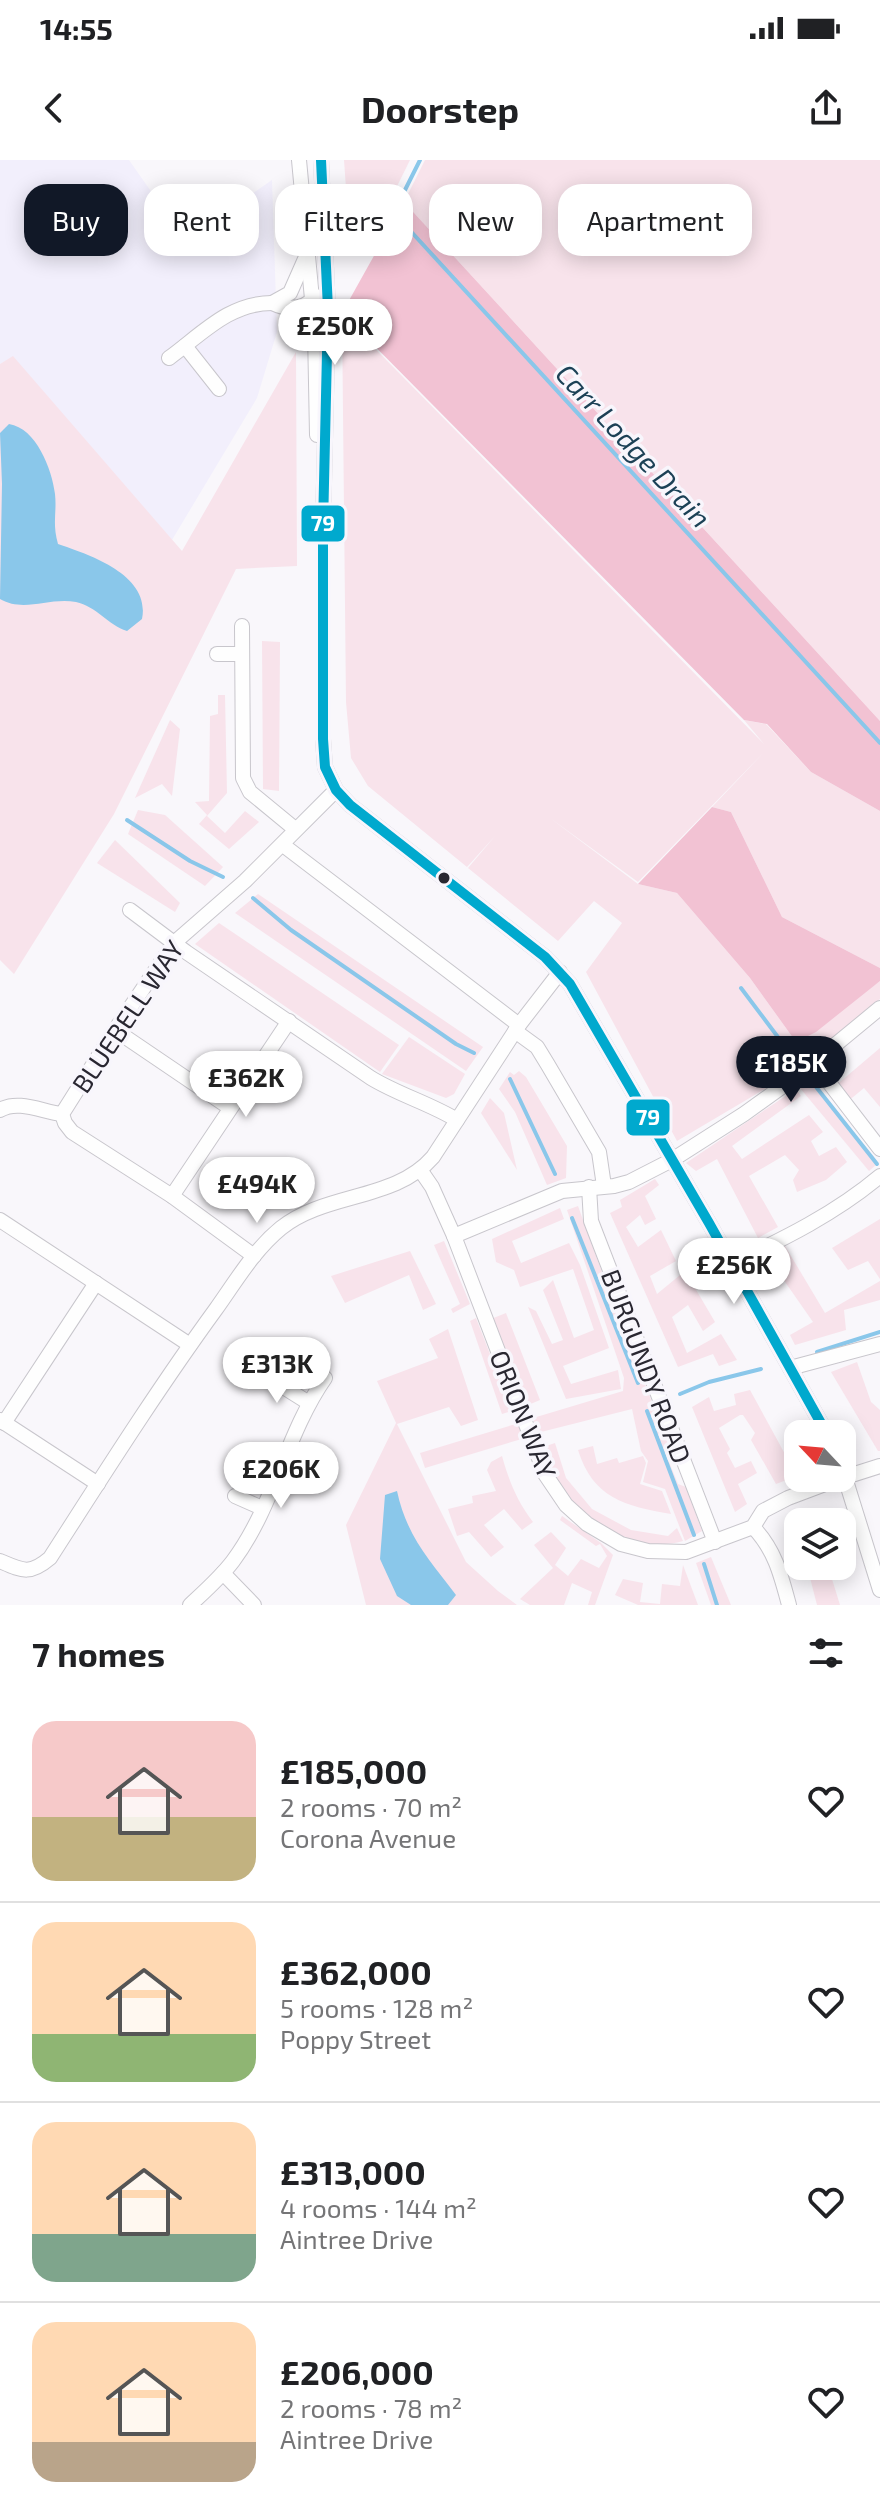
<!DOCTYPE html>
<meta charset="utf-8">
<style>
:root{--surface:#fff;--page:#f6f6f6;--text:#202124;--muted:#757577;--line:#e0e0e0;--accent:#111827}
body{margin:0;font-family:"Exo 2",sans-serif;background:var(--page);color:var(--text);height:100vh;display:flex;flex-direction:column;font-size:30px;white-space:nowrap}
*{box-sizing:border-box;margin:0}
p{font-size:26px;color:var(--muted)}
.icon{flex:none;width:44px;height:44px;fill:none;stroke:currentColor;stroke-width:2;stroke-linecap:round;stroke-linejoin:round}
.map{position:relative;height:1445px;overflow:hidden}
.sheet{display:flex;flex-direction:column;background:var(--surface);flex:1}
.sheet>*{flex:none}
.top-card{position:absolute;left:24px;top:24px;width:832px;height:72px;display:flex;gap:16px}
.needle{width:52px;rotate:296deg}
.tools{position:absolute;left:784px;top:1260px;display:grid;gap:16px}
.tools a{display:grid;place-items:center;width:72px;height:72px;border-radius:16px;background:var(--surface);box-shadow:0 4px 20px #0003;font-size:40px}
.price{position:absolute;translate:-50% -68px;padding:0 18px;border-radius:28px;background:#fff;color:#222;font-size:26px;line-height:52px;filter:drop-shadow(0 2px 4px #0008)}
.price::after{content:'';position:absolute;left:50%;top:48px;width:24px;height:18px;margin-left:-12px;background:inherit;clip-path:polygon(0 0,100% 0,50% 100%)}
.price.on{background:var(--accent);color:#fff}
ul{padding:0;list-style:none}
li{display:flex;align-items:center;gap:24px;height:200px;padding:0 32px}
li+li{border-top:2px solid var(--line)}
li span{display:grid;place-items:center;flex:none;width:224px;height:160px;border-radius:24px;color:#555}
li>.icon{margin-inline-start:auto}
span .icon{width:96px;height:96px;fill:#fffc;stroke-width:1}
li b{font-size:34px}
h2{display:flex;justify-content:space-between;align-items:center;height:96px;padding:0 32px;font-size:34px}
.pill{padding:0 28px;border-radius:24px;background:var(--surface);box-shadow:0 4px 20px #0003;font-size:28px;line-height:72px}
.pill.on{background:var(--accent);color:#fff}
.status{display:flex;justify-content:space-between;align-items:center;height:56px;padding:0 40px;background:var(--surface);direction:ltr}
.status svg{height:22px;fill:currentColor}
header{display:flex;justify-content:space-between;align-items:center;height:104px;padding:0 32px;background:var(--surface);font-size:36px;font-weight:700}
.map>svg:first-child{display:block}
</style>
<div class="status"><b>14:55</b><svg viewBox="0 0 49 12"><path d="M0 12V9h3v3zM5 12V6h3v6zM10 12V3h3v9zM15 12V0h3v12zM26 1h20v11H26zM47 4h2v5h-2z"/></svg></div>
<header><svg class="icon" aria-label="back" viewBox="0 0 24 24"><path d="M15 5l-7 7 7 7"/></svg>Doorstep<svg class="icon" aria-label="share" viewBox="0 0 24 24"><path d="M12 15V3M7 8l5-5 5 5M5 13v7h14v-7"/></svg></header>
<div class="map">
<svg width="880" height="1445" viewBox="0 0 880 1445">
<rect width="100%" height="100%" fill="#f9f7fb"/>
<path fill="#f2effc" d="M0,0H129L185,80L272,20L277,172L257,238L172,380L13,197L0,204Z"/>
<g fill="#f8e3eb">
<path d="M344,0H410L365,91L350,85Z"/>
<path d="M425,0H880V561L404,42Z"/>
<path d="M342,155L764,584L744,560L766,564L811,612L880,651V808L782,757L731,652L712,647L769,587L638,722L550,658L638,724L677,733L750,818L796,882L880,821V839L797,910L677,981L586,812L622,763L594,741L558,781L468,708L495,676L467,707L368,626L351,598L346,542Z"/>
<path d="M296,192L297,406L236,409L114,654L14,814L0,800V204L13,196L182,391Z"/>
<path d="M262,481L280,482L279,631L263,629Z"/>
<path d="M218,535H225L227,633L207,656L225,673L245,651L259,662L229,689L199,664L207,655L195,642L209,641L210,556L218,554Z"/>
<path d="M170,560L180,569L172,636L162,624L135,638Z"/>
<path d="M138,650L165,655L223,707L205,726L128,674Z"/>
<path d="M115,680L180,743L175,752L97,703Z"/>
<path d="M258,734L483,887L466,911L235,753Z"/>
<path d="M219,763L399,885L380,912L195,784Z"/>
<path d="M409,877L465,914L454,934L446,938L382,914Z"/>
<path d="M880,888V947L864,928L847,942L834,927Z"/>
<path d="M519,911L526,917L567,986L566,1018L547,1025L515,952L499,929L510,912L514,915Z"/>
<path d="M811,920L877,1004L869,1011L800,928Z"/>
<path d="M796,929L801,936L732,986L742,999L809,955L823,972L811,981L819,996L836,987L847,1002L826,1020L797,1032L793,1020L799,1010L785,995L749,1016L778,1067L758,1078L717,999L696,1011L686,1003Z"/>
<path d="M490,938L504,953L517,1010L481,953Z"/>
<path d="M655,1019L659,1025L645,1036L656,1059L645,1065L640,1055L626,1067L638,1087L661,1070L676,1101L650,1116L657,1134L685,1111L715,1162L703,1171L688,1145L672,1157L687,1193L721,1174L737,1200L719,1206L713,1194L678,1207L610,1053L622,1047L620,1040Z"/>
<path d="M578,1046L603,1115L604,1130L623,1167L668,1284L665,1292L678,1324L686,1327L702,1371L685,1381L665,1329L643,1322L648,1301L641,1291L632,1249L537,1273L533,1258L623,1231L624,1218L567,1050Z"/>
<path d="M560,1048L564,1059L512,1081L521,1103L569,1083L580,1105L609,1188L563,1206L571,1224L618,1210L621,1229L566,1239L528,1147L536,1151L552,1184L563,1180L543,1130L553,1120L574,1178L594,1170L573,1109L520,1127L514,1110L496,1102L492,1079Z"/>
<path d="M880,1059V1119L868,1101L848,1110L832,1088Z"/>
<path d="M444,1081L470,1144L453,1153L451,1149L460,1144L434,1085Z"/>
<path d="M785,1086L825,1153L880,1121V1140L844,1150L846,1170L795,1185L790,1175L813,1162L767,1096Z"/>
<path d="M410,1091L436,1144L423,1150L409,1115L345,1143L331,1116Z"/>
<path d="M506,1153L540,1240L526,1246L491,1159Z"/>
<path d="M476,1158L512,1251L502,1254L470,1161Z"/>
<path d="M448,1169L478,1260L461,1266L449,1247L397,1264L466,1402L498,1431L517,1445H366L346,1365L396,1263L377,1221L438,1198L429,1179Z"/>
<path d="M857,1202L871,1242L880,1250V1291H878L831,1212Z"/>
<path d="M750,1230L797,1316L776,1324L751,1280L755,1273L743,1255H740L719,1268L730,1289L727,1293L735,1308L751,1301L757,1313L738,1324L747,1344L735,1352L692,1247L709,1237L714,1251L736,1245L734,1234Z"/>
<path d="M519,1263L525,1278L425,1308L420,1293Z"/>
<path d="M555,1283L566,1318L592,1349L631,1370L668,1376L677,1368L683,1381C643,1393 594,1371 570,1338C558,1323 550,1306 543,1287Z"/>
<path d="M593,1286L597,1304L617,1298L619,1303L643,1296L646,1303L640,1324L662,1331L671,1354C625,1346 593,1338 578,1290Z"/>
<path d="M502,1296C509,1321 517,1341 533,1362L522,1370L504,1349L484,1365L504,1387L491,1397L469,1372L457,1376L448,1349L473,1343L472,1336L496,1331L487,1310L491,1302Z"/>
<path d="M562,1356L601,1383L613,1395L595,1445H588L592,1432L572,1423L564,1445H530L520,1439L553,1408L534,1385L551,1372L566,1388L555,1405L568,1416L581,1399L599,1408L607,1396L600,1384L596,1386L560,1360Z"/>
<path d="M711,1397L731,1445H711L696,1403Z"/>
<path d="M683,1405L698,1445H638L615,1435L623,1419L643,1423L640,1442L660,1444L662,1424L680,1426Z"/>
<path d="M807,1406H828L840,1445H817Z"/>
</g>
<g fill="#f2c2d3">
<path d="M404,42L880,561V651L811,612L767,564L744,560L342,153Z"/>
<path d="M712,647L731,652L782,757L880,808V821L816,872L796,882L750,818L677,733L638,724Z"/>
</g>
<g fill="#8ac7ea">
<path d="M9,264C36,268 52,309 55,334C57,353 52,363 58,384C90,395 151,415 142,459L127,471C108,465 96,446 76,442C49,437 24,453 0,439L2,324L0,273Z"/>
<path d="M397,1331C407,1377 429,1399 456,1435L448,1445H411L397,1436L380,1399L385,1335Z"/>
</g>
<g fill="none" stroke-linecap="round" stroke-linejoin="round">
<g stroke="#8ac7ea" stroke-width="4">
<path d="M420,0L402,36L405,65L880,583"/>
<path d="M127,660L190,701L223,717"/>
<path d="M253,738L291,770L456,884L474,893"/>
<path d="M741,828L796,901"/>
<path d="M809,918L877,1004"/>
<path d="M510,919L555,1014"/>
<path d="M572,1058L638,1223"/>
<path d="M817,1192L880,1172"/>
<path d="M680,1234L709,1222L761,1209"/>
<path d="M647,1251L694,1375"/>
<path d="M704,1404L717,1445"/>
</g>
<g stroke="#c8c6cc" stroke-width="16">
<g id="minor">
<path d="M299,0L315,171L317,275"/>
<path d="M321,0L328,149L323,367V579L325,607L336,630L350,645L545,797L570,824L709,1063L827,1274"/>
<path d="M305,99L290,133L272,143C289,151 304,150 316,136"/>
<path d="M185,186L219,229"/>
<path d="M169,198C202,174 229,143 272,143"/>
<path d="M242,466L243,618L250,632L295,669"/>
<path d="M217,494H241"/>
<path d="M283,685L519,865"/>
<path d="M130,750L186,792L371,918C399,935 429,943 457,960"/>
<path d="M115,870L230,948"/>
<path d="M515,871L537,887L548,905L599,992L604,1026"/>
<path d="M814,903L880,989"/>
<path d="M0,950C18,939 43,952 62,954"/>
<path d="M421,1011L432,1027L454,1076L545,1314L566,1345L587,1364L621,1384L648,1391L686,1392L753,1367L763,1351L788,1338L841,1318"/>
<path d="M589,1027L591,1061L715,1382"/>
<path d="M172,1036L289,861"/>
<path d="M0,1060L190,1185"/>
<path d="M454,1076L562,1031L614,1026L629,1022L672,1000L744,954L801,913L880,848"/>
<path d="M254,1096L172,1036L72,972L65,963L62,954L115,870L174,783L245,721L336,630"/>
<path d="M732,1103C784,1079 836,1053 880,1016"/>
<path d="M790,1208L880,1184"/>
<path d="M266,1216L309,1243"/>
<path d="M0,1260L98,1324"/>
<path d="M4,1263L96,1123"/>
<path d="M842,1308L880,1430"/>
<path d="M842,1318L880,1306"/>
<path d="M235,1336L262,1348"/>
<path d="M753,1367C775,1390 781,1415 789,1445"/>
<path d="M0,1401C23,1411 30,1415 50,1398C104,1314 157,1230 216,1149C236,1121 254,1090 281,1068C326,1032 395,1041 433,997L519,865L560,812"/>
<path d="M223,1413L254,1445"/>
<path d="M190,1445C205,1431 221,1417 233,1401C274,1346 286,1274 325,1218"/>
</g>
</g>
<use href="#minor" stroke="#fefefe" stroke-width="14"/>
<g stroke="#f8f6fc" stroke-width="16">
<path id="bus-1" d="M321,0L328,149L323,367V579L325,607L336,630L350,645L545,797L570,824L709,1063L827,1274"/>
</g>
<use href="#bus-1" stroke="#00a9ce" stroke-width="10"/>
</g>
<circle fill="#292731" stroke="#f8f6fc" stroke-width="3" cx="444" cy="718" r="7"/>
<g text-anchor="middle" dominant-baseline="central" stroke-width="7" stroke-linejoin="round" paint-order="stroke">
<g font-size="26" fill="#292731" stroke="#f8f6fc">
<text transform="translate(127 856) rotate(-56)">BLUEBELL WAY</text>
<text transform="translate(647 1206) rotate(69)">BURGUNDY ROAD</text>
<text transform="translate(524 1254) rotate(68)">ORION WAY</text>
</g>
<g font-size="28" font-style="italic" fill="#1c4156" stroke="#f8f6fc">
<text transform="translate(634 285) rotate(47)">Carr Lodge Drain</text>
</g>
</g>
<g stroke="#f8f6fc" stroke-width="3">
<rect x="300" y="344" width="46" height="39" rx="8" fill="#00a9ce"/>
<rect x="625" y="938" width="46" height="39" rx="8" fill="#00a9ce"/>
</g>
<g font-size="22" text-anchor="middle" font-weight="bold" fill="#fff">
<text x="323" y="371">79</text>
<text x="648" y="965">79</text>
</g>
</svg>
<div class="tools">
<a><svg class="needle" viewBox="-14 -14 28 28"><path d="M0-13l5 13h-10z" fill="#e53935"/><path d="M0 13l5-13h-10z" fill="#757577"/></svg></a>
<a><svg class="icon" aria-label="layers" viewBox="0 0 24 24"><path d="M12 4l9 5-9 5-9-5zM3 14l9 5 9-5"/></svg></a>
</div>
<b class="price" style="left:335px;top:207px">£250K</b>
<b class="price on" style="left:791px;top:944px">£185K</b>
<b class="price" style="left:246px;top:959px">£362K</b>
<b class="price" style="left:257px;top:1065px">£494K</b>
<b class="price" style="left:734px;top:1146px">£256K</b>
<b class="price" style="left:277px;top:1245px">£313K</b>
<b class="price" style="left:281px;top:1350px">£206K</b>
<div class="top-card">
<a class="pill on">Buy</a>
<a class="pill">Rent</a>
<a class="pill">Filters</a>
<a class="pill">New</a>
<a class="pill">Apartment</a>
</div>
</div>
<section class="sheet">
<h2>7 homes<svg class="icon" aria-label="filters" viewBox="0 0 24 24"><path d="M4 7h16M4 17h16"/><circle cx="9" cy="7" r="2"/><circle cx="15" cy="17" r="2"/></svg></h2>
<ul>
<li><span style="background:linear-gradient(#f6c9c9 60%,#c2b280 0)"><svg class="icon" aria-label="home" viewBox="0 0 24 24"><path d="M3 11l9-7 9 7M6 9v11h12V9"/></svg></span><div><b>£185,000</b><p>2 rooms · 70 m²</p><p>Corona Avenue</p></div><svg class="icon" aria-label="heart" viewBox="0 0 24 24"><path d="M12 20l-8-8c-3-5 5-10 8-4 3-6 11-1 8 4z"/></svg></li>
<li><span style="background:linear-gradient(#ffd9b3 70%,#8fb573 0)"><svg class="icon" aria-label="home" viewBox="0 0 24 24"><path d="M3 11l9-7 9 7M6 9v11h12V9"/></svg></span><div><b>£362,000</b><p>5 rooms · 128 m²</p><p>Poppy Street</p></div><svg class="icon" aria-label="heart" viewBox="0 0 24 24"><path d="M12 20l-8-8c-3-5 5-10 8-4 3-6 11-1 8 4z"/></svg></li>
<li><span style="background:linear-gradient(#ffd9b3 70%,#7fa58c 0)"><svg class="icon" aria-label="home" viewBox="0 0 24 24"><path d="M3 11l9-7 9 7M6 9v11h12V9"/></svg></span><div><b>£313,000</b><p>4 rooms · 144 m²</p><p>Aintree Drive</p></div><svg class="icon" aria-label="heart" viewBox="0 0 24 24"><path d="M12 20l-8-8c-3-5 5-10 8-4 3-6 11-1 8 4z"/></svg></li>
<li><span style="background:linear-gradient(#ffd9b3 75%,#b9a48a 0)"><svg class="icon" aria-label="home" viewBox="0 0 24 24"><path d="M3 11l9-7 9 7M6 9v11h12V9"/></svg></span><div><b>£206,000</b><p>2 rooms · 78 m²</p><p>Aintree Drive</p></div><svg class="icon" aria-label="heart" viewBox="0 0 24 24"><path d="M12 20l-8-8c-3-5 5-10 8-4 3-6 11-1 8 4z"/></svg></li>
</ul>
</section>
